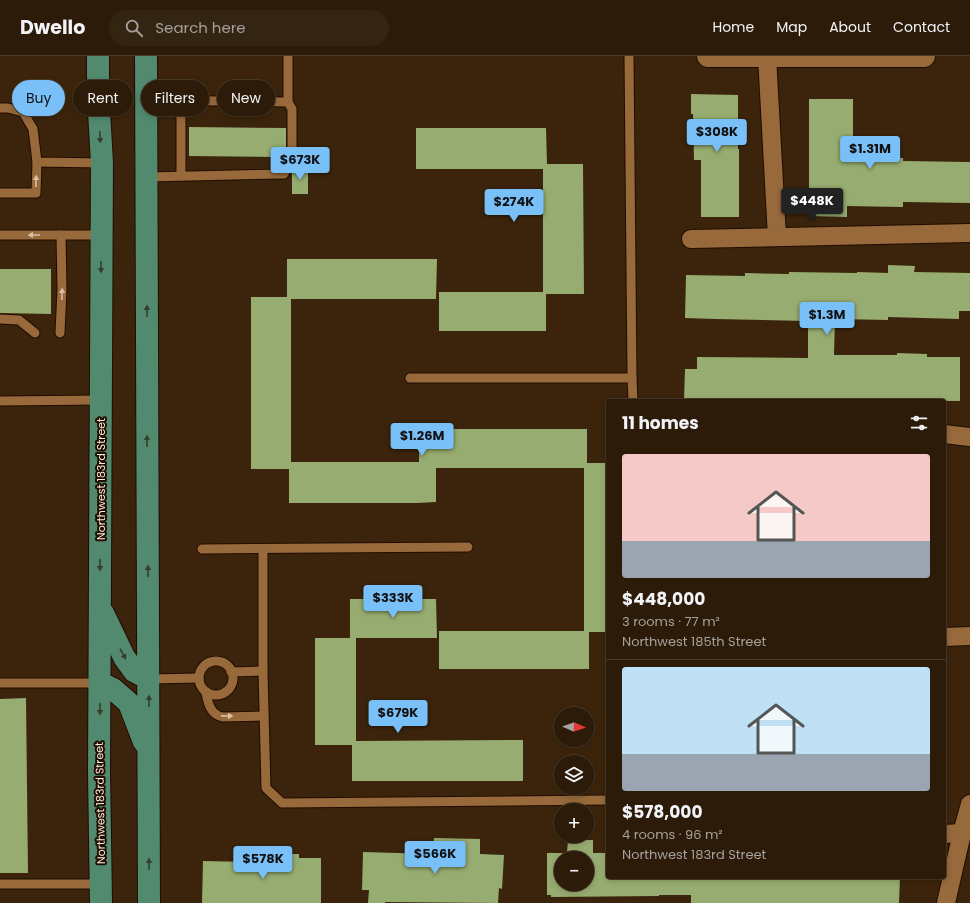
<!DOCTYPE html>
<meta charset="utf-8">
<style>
:root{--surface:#2c1b08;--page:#342412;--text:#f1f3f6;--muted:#a6a19c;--line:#483929;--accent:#79bff8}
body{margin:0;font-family:Poppins,sans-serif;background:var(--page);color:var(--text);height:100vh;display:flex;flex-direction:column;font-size:15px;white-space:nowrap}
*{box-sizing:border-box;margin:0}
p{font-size:13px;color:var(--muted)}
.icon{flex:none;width:22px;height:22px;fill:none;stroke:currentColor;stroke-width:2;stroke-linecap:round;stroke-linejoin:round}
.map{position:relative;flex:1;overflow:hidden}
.side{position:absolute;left:606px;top:343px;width:340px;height:480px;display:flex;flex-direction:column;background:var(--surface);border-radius:4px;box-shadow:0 2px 6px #0003,0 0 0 1px var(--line)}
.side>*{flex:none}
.hud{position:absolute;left:12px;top:24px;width:380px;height:36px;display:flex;gap:8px}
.needle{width:26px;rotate:92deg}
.tools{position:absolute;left:554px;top:651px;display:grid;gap:8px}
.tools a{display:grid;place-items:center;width:40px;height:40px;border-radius:50%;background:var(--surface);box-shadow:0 2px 6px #0003,0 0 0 1px var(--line);font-size:20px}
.price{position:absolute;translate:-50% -34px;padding:0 9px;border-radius:4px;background:var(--accent);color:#111;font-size:13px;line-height:26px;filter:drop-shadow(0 1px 2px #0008)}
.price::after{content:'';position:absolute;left:50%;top:24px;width:12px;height:9px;margin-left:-6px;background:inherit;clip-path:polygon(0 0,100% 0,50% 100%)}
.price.current{background:#222;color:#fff}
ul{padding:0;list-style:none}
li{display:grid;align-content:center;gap:8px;height:212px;padding:0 16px}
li+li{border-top:1px solid var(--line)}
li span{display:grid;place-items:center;height:124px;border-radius:4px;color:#555}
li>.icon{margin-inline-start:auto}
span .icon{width:72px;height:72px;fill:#fffc;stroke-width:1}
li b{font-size:17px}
h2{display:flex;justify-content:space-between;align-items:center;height:48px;padding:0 16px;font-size:17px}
.tag{padding:0 14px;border-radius:18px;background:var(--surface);box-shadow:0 2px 6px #0003,0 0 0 1px var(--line);font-size:14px;line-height:36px}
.tag.current{background:var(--accent);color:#111}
header{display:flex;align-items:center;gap:24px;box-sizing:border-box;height:56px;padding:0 20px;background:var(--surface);border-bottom:1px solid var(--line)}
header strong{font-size:19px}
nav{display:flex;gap:22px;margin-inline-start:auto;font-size:14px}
.search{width:280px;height:36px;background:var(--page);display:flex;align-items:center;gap:10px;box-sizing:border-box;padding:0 14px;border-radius:22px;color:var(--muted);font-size:15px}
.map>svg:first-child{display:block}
</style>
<header>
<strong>Dwello</strong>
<div class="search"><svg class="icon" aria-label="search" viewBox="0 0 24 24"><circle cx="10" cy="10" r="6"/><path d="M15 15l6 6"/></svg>Search here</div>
<nav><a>Home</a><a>Map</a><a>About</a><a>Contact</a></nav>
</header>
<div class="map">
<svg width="970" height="847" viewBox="0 0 970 847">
<rect width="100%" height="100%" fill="#3b240b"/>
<g fill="#97ac70" fill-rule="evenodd">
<path d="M691,38L738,39V93H739V161H701V104H694L693,58H691Z"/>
<path d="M809,43H853V101L903,102V105L970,106V147L903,146V151L847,150V161L809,160Z"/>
<path d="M189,71L286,72V99L285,101L189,100Z"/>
<path d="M416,72H546L547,108H583L584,238H546V275H439V236H543V113H416Z"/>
<path d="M294,111H308V138H292V114Z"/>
<path d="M287,203H437L436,243H291V406H419V373H587V407H608V576H589V613H439V575H584V412H436V446L417,447H289V413H251V241H287Z"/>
<path d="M888,209L915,210L914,216L970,217V255H959V263L888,261V264L835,263L834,299H897V297L927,298V301H960V345L846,344V345H684L685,313H697V301L808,302V265L715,263L685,262L686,219L745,220V217L789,218V216L857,217V216L888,217Z"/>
<path d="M0,213H51V258L0,257Z"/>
<path d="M350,543H436L437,582H350Z"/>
<path d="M315,582H356V685L523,684V725H352V689H315Z"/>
<path d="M26,642L28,817H0V643Z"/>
<path d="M434,782L480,783V798L504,799L502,833L499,832L498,847L385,846V847H368L369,834H362L363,796L433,798Z"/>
<path d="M568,784H593V797H608V821H844L864,822V821H900L899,847H691V839H659V840L551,841V839H547V797H567ZM561,802H587V828H561Z"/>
<path d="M250,798H299V802H321V847H202L203,805L250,806Z"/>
</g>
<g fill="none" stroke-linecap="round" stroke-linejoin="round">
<g stroke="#210c00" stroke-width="11">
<g id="service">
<path d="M629,0L632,322L633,345"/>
<path d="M146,44L288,46V0"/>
<path d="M0,52H8L23,56L33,73L37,106L102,107"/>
<path d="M181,120V45"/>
<path d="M146,121L282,118H284L292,100V53L288,46"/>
<path d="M0,137H36L37,106"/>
<path d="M0,179H101"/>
<path d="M0,263L19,264L35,277"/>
<path d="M60,277L62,233L61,179"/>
<path d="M410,322H632"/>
<path d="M0,345L101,344"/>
<path d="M202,493L468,491"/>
<path d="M263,493V615L266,732L282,747L608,744"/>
<circle cx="216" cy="622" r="17"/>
<path d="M231,616L263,615"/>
<path d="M149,623L199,622"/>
<path d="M0,627H100"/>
<path d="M206,637C208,648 211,659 223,661L264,660"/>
<path d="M0,828H101"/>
</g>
</g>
<g stroke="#210c00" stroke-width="20">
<g id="minor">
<path d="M767,0L777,181"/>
<path d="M691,183L970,177"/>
<path d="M944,378L970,381"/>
<path d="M944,581L970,580"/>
<path d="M944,778L962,777"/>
<path d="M946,847L962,777L970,748"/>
</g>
</g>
<g stroke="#210c00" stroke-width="24">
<path id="secondary" d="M708,0H924"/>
</g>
<g stroke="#210c00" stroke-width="24">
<g id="primary">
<path d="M98,0V38L102,107L99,717L101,847"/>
<path d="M146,0L149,847"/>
<path d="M103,557L124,601L134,615L149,623"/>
<path d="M100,627L113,633L129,647L144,686"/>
</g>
</g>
<use href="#service" stroke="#97693b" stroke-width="9"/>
<use href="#minor" stroke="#97693b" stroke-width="18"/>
<use href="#secondary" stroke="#97693b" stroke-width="22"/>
<use href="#primary" stroke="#518a6f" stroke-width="22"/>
</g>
<defs><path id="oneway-solid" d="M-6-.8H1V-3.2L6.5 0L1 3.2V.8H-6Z"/></defs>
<g fill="#333f2c">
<use href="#oneway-solid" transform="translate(100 81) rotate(87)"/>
<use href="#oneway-solid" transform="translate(101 211) rotate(90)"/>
<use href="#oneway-solid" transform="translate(147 255) rotate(-90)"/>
<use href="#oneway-solid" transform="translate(147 385) rotate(-90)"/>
<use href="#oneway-solid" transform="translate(100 509) rotate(90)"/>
<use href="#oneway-solid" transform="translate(148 515) rotate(-90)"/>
<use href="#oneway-solid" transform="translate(123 598) rotate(61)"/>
<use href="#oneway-solid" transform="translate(149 645) rotate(-90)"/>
<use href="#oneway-solid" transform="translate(100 653) rotate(90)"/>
<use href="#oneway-solid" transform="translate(149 808) rotate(-90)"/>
</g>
<g fill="#d9bfa6">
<use href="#oneway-solid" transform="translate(36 125) rotate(-88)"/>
<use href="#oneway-solid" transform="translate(34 179) rotate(180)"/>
<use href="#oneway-solid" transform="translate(62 238) rotate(-88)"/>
<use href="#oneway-solid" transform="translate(227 660) rotate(1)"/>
</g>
<g text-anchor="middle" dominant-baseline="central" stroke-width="4" stroke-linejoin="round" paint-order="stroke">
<g font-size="11" fill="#fdeddf" stroke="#1f0d00">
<text transform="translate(101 423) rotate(-90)">Northwest 183rd Street</text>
<text transform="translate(100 747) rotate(-91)">Northwest 183rd Street</text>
</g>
</g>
</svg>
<div class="tools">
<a><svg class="needle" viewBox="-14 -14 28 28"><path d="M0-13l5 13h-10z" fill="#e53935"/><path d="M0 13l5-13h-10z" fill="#a6a19c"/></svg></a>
<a><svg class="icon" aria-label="layers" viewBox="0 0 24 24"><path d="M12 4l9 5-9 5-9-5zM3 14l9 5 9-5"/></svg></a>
<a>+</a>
<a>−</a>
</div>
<b class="price" style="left:717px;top:97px">$308K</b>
<b class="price" style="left:870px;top:114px">$1.31M</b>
<b class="price" style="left:300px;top:125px">$673K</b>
<b class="price current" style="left:812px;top:166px">$448K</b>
<b class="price" style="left:514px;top:167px">$274K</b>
<b class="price" style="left:827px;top:280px">$1.3M</b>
<b class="price" style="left:422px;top:401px">$1.26M</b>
<b class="price" style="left:393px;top:563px">$333K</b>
<b class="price" style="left:398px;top:678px">$679K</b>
<b class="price" style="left:435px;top:819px">$566K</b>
<b class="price" style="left:263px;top:824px">$578K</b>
<div class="hud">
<a class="tag current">Buy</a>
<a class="tag">Rent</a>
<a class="tag">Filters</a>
<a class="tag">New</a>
</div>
<section class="side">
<h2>11 homes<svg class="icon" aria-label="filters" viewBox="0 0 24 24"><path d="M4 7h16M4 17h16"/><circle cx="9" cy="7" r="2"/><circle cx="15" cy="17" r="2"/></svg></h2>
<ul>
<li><span style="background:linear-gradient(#f6c9c9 70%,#9aa5b1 0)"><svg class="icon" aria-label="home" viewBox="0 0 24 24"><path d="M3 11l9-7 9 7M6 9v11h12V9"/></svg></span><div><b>$448,000</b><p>3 rooms · 77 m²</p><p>Northwest 185th Street</p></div></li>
<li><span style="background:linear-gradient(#bfe0f5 70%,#9aa5b1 0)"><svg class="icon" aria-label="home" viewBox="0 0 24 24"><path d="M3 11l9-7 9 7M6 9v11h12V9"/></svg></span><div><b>$578,000</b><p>4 rooms · 96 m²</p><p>Northwest 183rd Street</p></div></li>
</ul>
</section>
</div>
